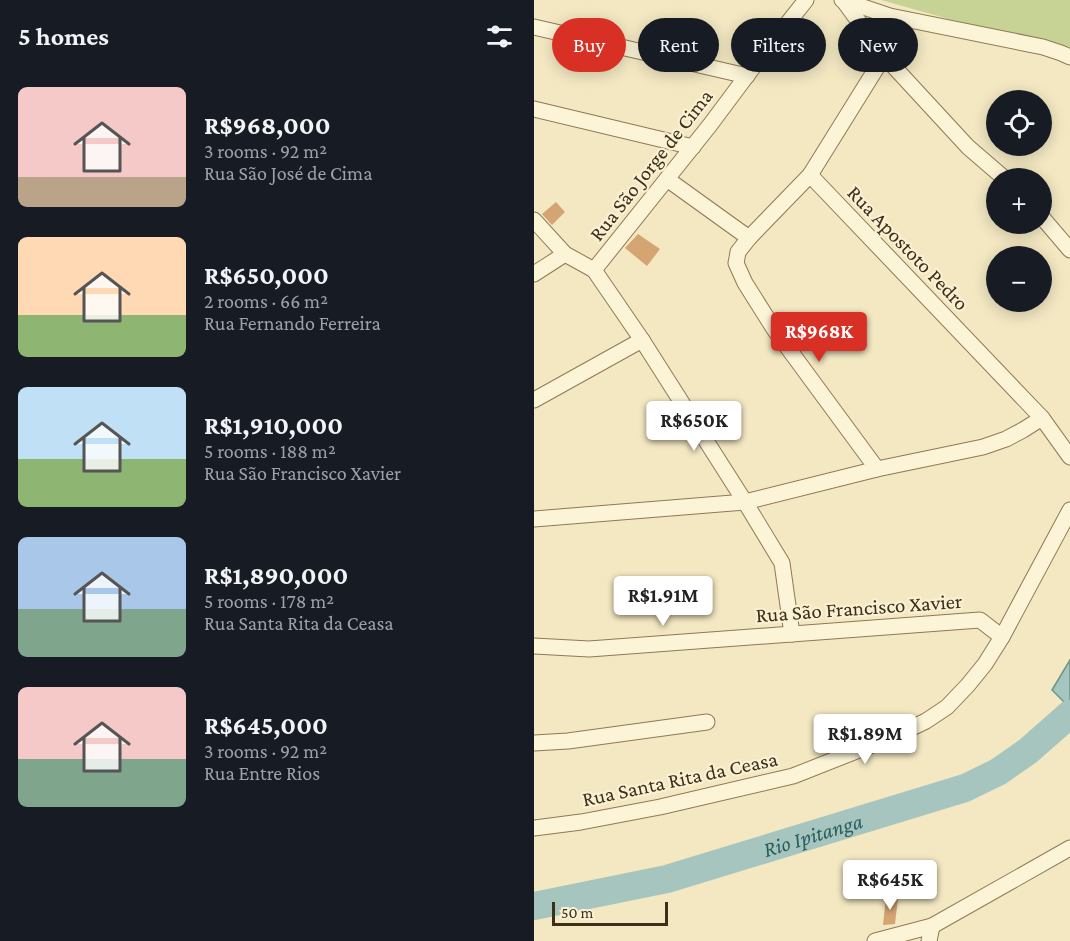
<!DOCTYPE html>
<meta charset="utf-8">
<style>
:root{--surface:#171b24;--page:#242831;--text:#f1f3f6;--muted:#9ea1a6;--accent:#d93025}
body{margin:0;font-family:"Crimson Pro",serif;background:var(--page);color:var(--text);height:100vh;display:flex;flex-direction:column;font-size:22px;white-space:nowrap}
*{box-sizing:border-box;margin:0}
p{font-size:20px;color:var(--muted)}
.icon{flex:none;width:33px;height:33px;fill:none;stroke:currentColor;stroke-width:2;stroke-linecap:round;stroke-linejoin:round}
.map{position:relative;flex:1;overflow:hidden}
.sheet{display:flex;flex-direction:column;background:var(--surface);width:534px}
.sheet>*{flex:none}
.top-card{position:absolute;left:18px;top:18px;width:428px;height:54px;display:flex;gap:12px}
.fabs{position:absolute;left:452px;top:90px;display:grid;gap:12px}
.fabs a{display:grid;place-items:center;width:66px;height:66px;border-radius:50%;background:var(--surface);box-shadow:0 3px 15px #0003;font-size:30px}
.scale{position:absolute;left:18px;bottom:15px;width:116px;box-sizing:border-box;padding-left:6px;border:3px solid #3d2f1c;border-top:0;font-size:16px;line-height:21px;white-space:nowrap;color:#3d2f1c;-webkit-text-stroke:4px #f9f1d2;paint-order:stroke}
.price{position:absolute;translate:-50% -51px;padding:0 14px;border-radius:6px;background:#fff;color:#222;font-size:20px;line-height:39px;filter:drop-shadow(0 2px 3px #0008)}
.price::after{content:'';position:absolute;left:50%;top:36px;width:18px;height:14px;margin-left:-9px;background:inherit;clip-path:polygon(0 0,100% 0,50% 100%)}
.price.current{background:var(--accent);color:#fff}
ul{padding:0;list-style:none}
li{display:flex;align-items:center;gap:18px;height:150px;padding:0 18px}
li span{display:grid;place-items:center;flex:none;width:168px;height:120px;border-radius:9px;color:#555}
li>.icon{margin-inline-start:auto}
span .icon{width:72px;height:72px;fill:#fffc;stroke-width:1}
li b{font-size:26px}
h2{display:flex;justify-content:space-between;align-items:center;height:72px;padding:0 18px;font-size:26px}
.chip{padding:0 21px;border-radius:27px;background:var(--surface);box-shadow:0 3px 15px #0003;font-size:21px;line-height:54px}
.chip.current{background:var(--accent);color:#fff}
main{display:flex;flex:1;min-height:0}
.map>svg:first-child{display:block}
</style>
<main>
<section class="sheet">
<h2>5 homes<svg class="icon" aria-label="filters" viewBox="0 0 24 24"><path d="M4 7h16M4 17h16"/><circle cx="9" cy="7" r="2"/><circle cx="15" cy="17" r="2"/></svg></h2>
<ul>
<li><span style="background:linear-gradient(#f6c9c9 75%,#b9a48a 0)"><svg class="icon" aria-label="home" viewBox="0 0 24 24"><path d="M3 11l9-7 9 7M6 9v11h12V9"/></svg></span><div><b>R$968,000</b><p>3 rooms · 92 m²</p><p>Rua São José de Cima</p></div></li>
<li><span style="background:linear-gradient(#ffd9b3 65%,#8fb573 0)"><svg class="icon" aria-label="home" viewBox="0 0 24 24"><path d="M3 11l9-7 9 7M6 9v11h12V9"/></svg></span><div><b>R$650,000</b><p>2 rooms · 66 m²</p><p>Rua Fernando Ferreira</p></div></li>
<li><span style="background:linear-gradient(#bfe0f5 60%,#8fb573 0)"><svg class="icon" aria-label="home" viewBox="0 0 24 24"><path d="M3 11l9-7 9 7M6 9v11h12V9"/></svg></span><div><b>R$1,910,000</b><p>5 rooms · 188 m²</p><p>Rua São Francisco Xavier</p></div></li>
<li><span style="background:linear-gradient(#a9c7e8 60%,#7fa58c 0)"><svg class="icon" aria-label="home" viewBox="0 0 24 24"><path d="M3 11l9-7 9 7M6 9v11h12V9"/></svg></span><div><b>R$1,890,000</b><p>5 rooms · 178 m²</p><p>Rua Santa Rita da Ceasa</p></div></li>
<li><span style="background:linear-gradient(#f6c9c9 60%,#7fa58c 0)"><svg class="icon" aria-label="home" viewBox="0 0 24 24"><path d="M3 11l9-7 9 7M6 9v11h12V9"/></svg></span><div><b>R$645,000</b><p>3 rooms · 92 m²</p><p>Rua Entre Rios</p></div></li>
</ul>
</section>
<div class="map">
<svg width="536" height="941" viewBox="0 0 536 941">
<rect width="100%" height="100%" fill="#f3e8c2"/>
<path fill="#c6d394" d="M347,0H536V53Z"/>
<path fill="#a5c5be" stroke="#6a958d" stroke-width="1.5" d="M536,660V708L518,690Z"/>
<g fill="none" stroke-linecap="round" stroke-linejoin="round">
<path stroke="#a5c5be" stroke-width="28" id="s1" d="M0,906L133,879L431,788L464,772L494,751L536,714"/>
</g>
<g fill="#d5a473">
<path d="M22,202L31,212L18,225L8,214Z"/>
<path d="M104,234L126,249L113,266L91,248Z"/>
<path d="M176,401L189,422L177,430L163,409Z"/>
<path d="M352,896L364,898L361,924L349,925Z"/>
</g>
<g fill="none" stroke-linecap="round" stroke-linejoin="round">
<g stroke="#8f7956" stroke-width="17">
<g id="minor">
<path d="M308,0L356,16L509,47L527,53L536,57"/>
<path d="M309,0L350,56L434,147L470,178"/>
<path d="M0,27L213,76"/>
<path d="M0,109L159,147"/>
<path d="M276,175L508,418L536,457"/>
<path d="M133,179L215,238"/>
<path d="M507,216L536,250"/>
<path d="M0,220L31,254L60,270L108,340L211,502L248,563L258,634"/>
<path d="M60,270L176,125L226,58L272,0"/>
<path d="M0,274L31,254"/>
<path d="M0,400L108,340"/>
<path d="M343,469L240,329L211,283L202,263L203,258L204,252L215,238L276,175L350,56"/>
<path d="M0,519L211,502L343,469L449,447L472,439L489,430L508,418"/>
<path d="M0,646L55,649L446,620L468,637"/>
<path d="M0,743L34,741L173,722"/>
<path d="M0,828L47,822L126,807L259,776L363,735L392,721L413,707L434,685L451,664L468,637L536,510"/>
<path d="M341,941L398,926L536,848"/>
<path d="M395,941L398,926"/>
</g>
</g>
<use href="#minor" stroke="#fcf4d6" stroke-width="15"/>
</g>
<g text-anchor="middle" dominant-baseline="central" stroke-width="4.5" stroke-linejoin="round" paint-order="stroke">
<g font-size="21" fill="#3d2f1c" stroke="#f9f1d2">
<text transform="translate(117 165) rotate(-52)">Rua São Jorge de Cima</text>
<text transform="translate(374 248) rotate(46)">Rua Apostoto Pedro</text>
<text transform="translate(325 608) rotate(-4)">Rua São Francisco Xavier</text>
<text transform="translate(146 779) rotate(-12)">Rua Santa Rita da Ceasa</text>
</g>
<g font-size="22" font-style="italic" fill="#2a5e5f" stroke="#f9f1d2">
<text stroke="none"><textPath href="#s1" startOffset="288">Rio Ipitanga</textPath></text>
</g>
</g>
</svg>
<div class="fabs">
<a><svg class="icon" aria-label="locate" viewBox="0 0 24 24"><circle cx="12" cy="12" r="6"/><path d="M12 2v4M12 18v4M2 12h4M18 12h4"/></svg></a>
<a>+</a>
<a>−</a>
</div>
<div class="scale">50 m</div>
<b class="price current" style="left:285px;top:363px">R$968K</b>
<b class="price" style="left:160px;top:452px">R$650K</b>
<b class="price" style="left:129px;top:627px">R$1.91M</b>
<b class="price" style="left:331px;top:765px">R$1.89M</b>
<b class="price" style="left:356px;top:911px">R$645K</b>
<div class="top-card">
<a class="chip current">Buy</a>
<a class="chip">Rent</a>
<a class="chip">Filters</a>
<a class="chip">New</a>
</div>
</div>
</main>
